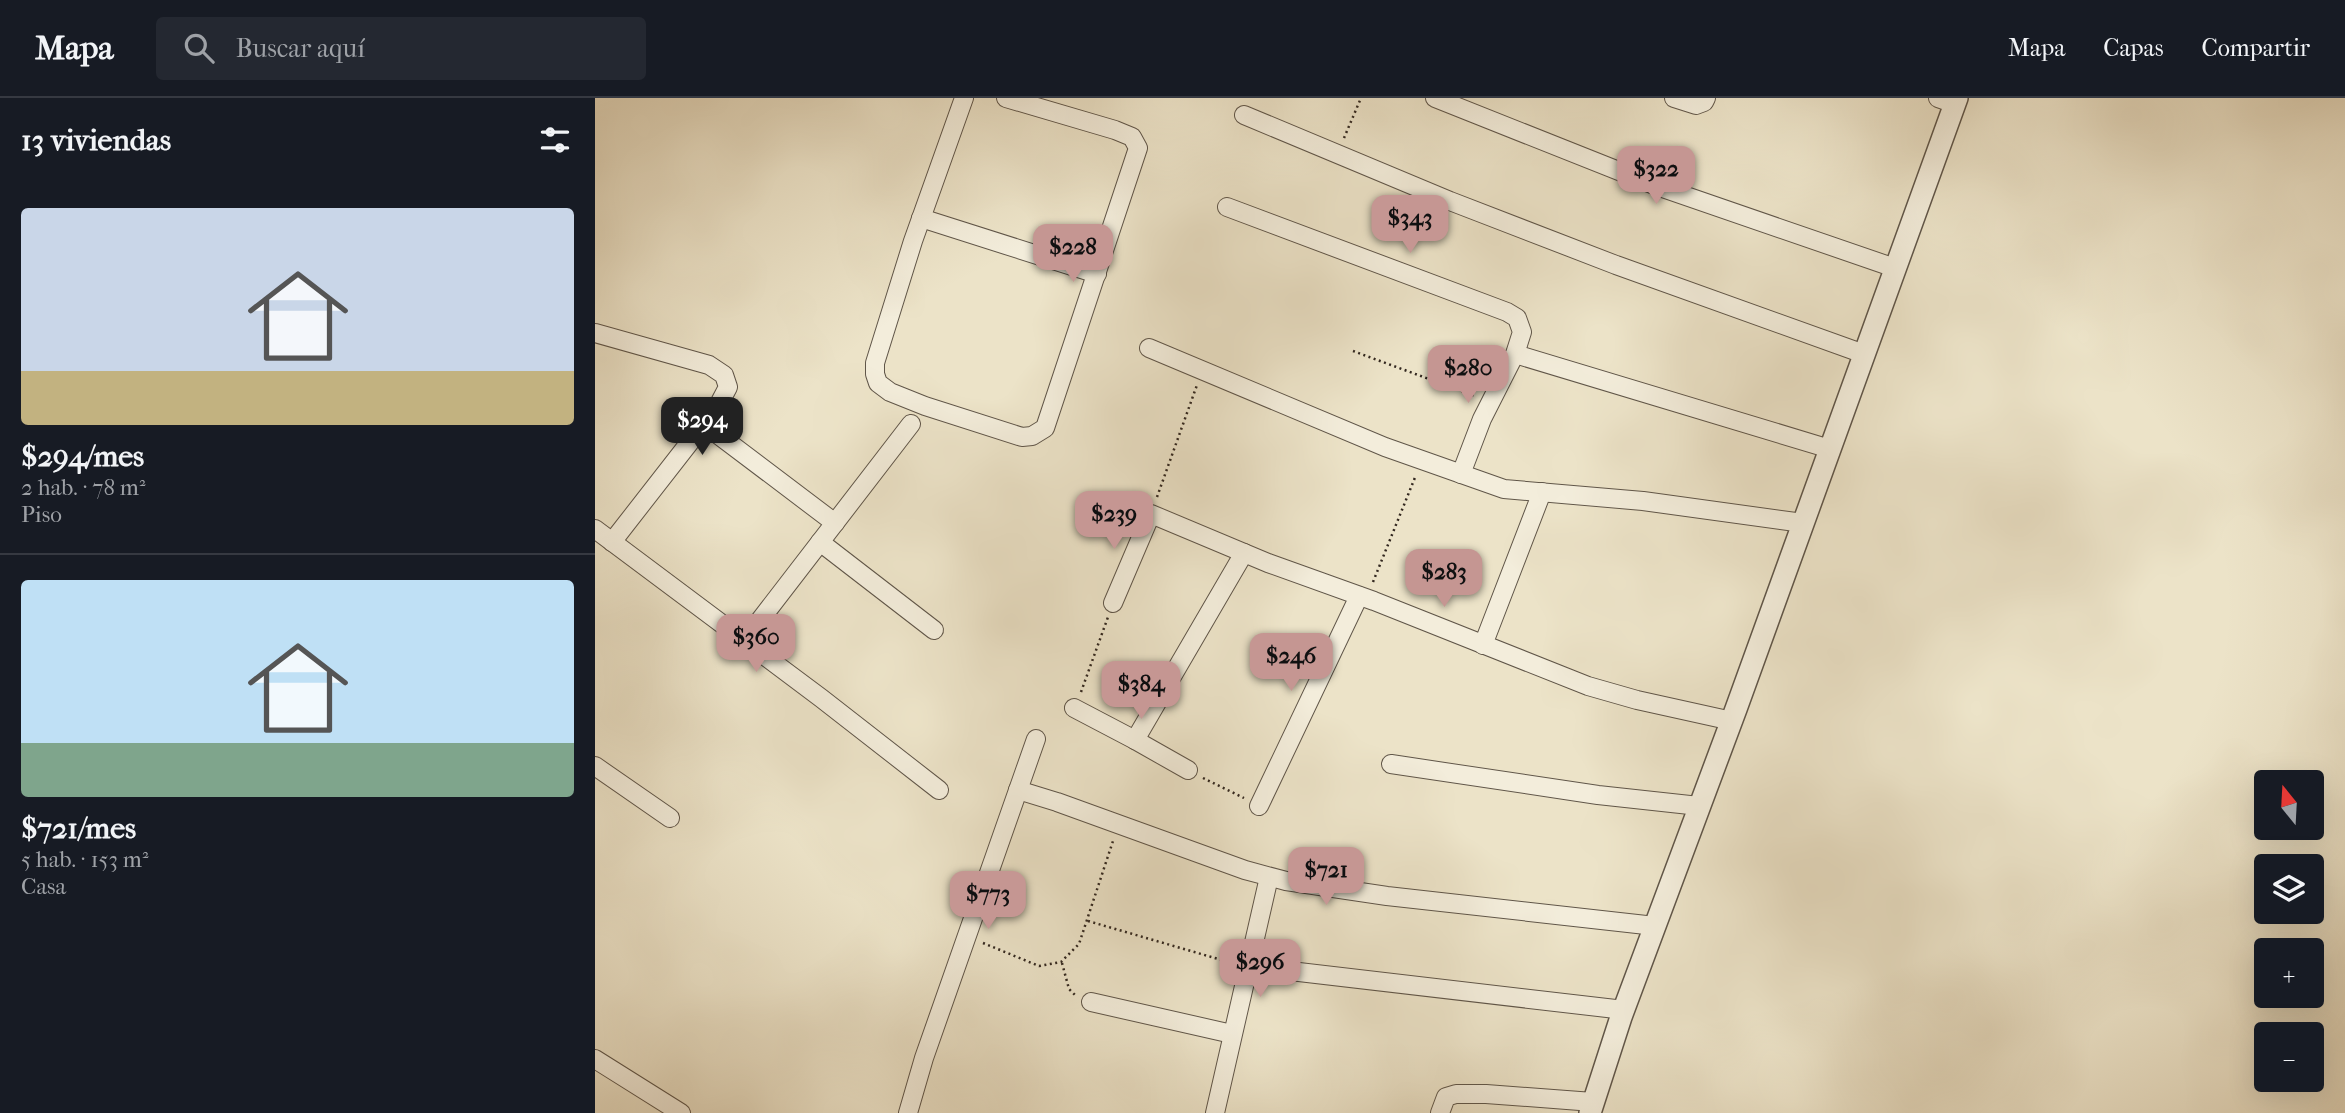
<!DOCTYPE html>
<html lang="es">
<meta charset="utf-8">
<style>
:root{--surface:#171b24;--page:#242831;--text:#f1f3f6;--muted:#9ea1a6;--line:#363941;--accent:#c59692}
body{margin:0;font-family:"IM FELL French Canon",serif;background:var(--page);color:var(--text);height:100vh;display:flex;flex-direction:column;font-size:26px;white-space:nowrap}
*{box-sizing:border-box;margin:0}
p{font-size:23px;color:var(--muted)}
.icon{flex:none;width:38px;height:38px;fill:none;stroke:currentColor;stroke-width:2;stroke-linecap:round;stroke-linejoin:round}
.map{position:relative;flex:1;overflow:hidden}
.drawer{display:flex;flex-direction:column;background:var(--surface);width:595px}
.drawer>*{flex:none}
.needle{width:46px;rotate:342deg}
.fabs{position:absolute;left:1659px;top:672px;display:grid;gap:14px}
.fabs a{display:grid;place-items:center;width:70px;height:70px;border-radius:7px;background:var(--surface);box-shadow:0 7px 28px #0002;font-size:35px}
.price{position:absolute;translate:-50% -60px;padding:0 16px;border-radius:14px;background:var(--accent);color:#111;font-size:23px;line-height:46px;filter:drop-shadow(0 2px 4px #0008)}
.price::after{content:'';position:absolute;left:50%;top:42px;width:21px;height:16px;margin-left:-10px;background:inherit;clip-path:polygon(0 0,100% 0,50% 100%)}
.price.active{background:#222;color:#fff}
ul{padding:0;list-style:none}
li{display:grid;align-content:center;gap:14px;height:371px;padding:0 21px}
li+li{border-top:2px solid var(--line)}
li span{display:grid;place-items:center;height:217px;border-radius:7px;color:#555}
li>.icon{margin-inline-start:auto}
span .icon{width:126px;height:126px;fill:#fffc;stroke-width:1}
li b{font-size:30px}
h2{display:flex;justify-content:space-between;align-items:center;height:84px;padding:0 21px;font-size:30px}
header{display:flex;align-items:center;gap:42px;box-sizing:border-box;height:98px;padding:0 35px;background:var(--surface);border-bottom:2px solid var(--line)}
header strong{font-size:33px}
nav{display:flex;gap:38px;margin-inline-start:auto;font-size:24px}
.search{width:490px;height:63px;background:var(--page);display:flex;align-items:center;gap:18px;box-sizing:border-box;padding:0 24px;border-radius:7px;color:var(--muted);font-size:26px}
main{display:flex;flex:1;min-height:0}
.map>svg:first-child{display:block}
</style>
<header>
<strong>Mapa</strong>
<div class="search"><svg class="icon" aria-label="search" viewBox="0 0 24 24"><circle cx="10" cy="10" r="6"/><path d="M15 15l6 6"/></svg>Buscar aquí</div>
<nav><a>Mapa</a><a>Capas</a><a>Compartir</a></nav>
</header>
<main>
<section class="drawer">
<h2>13 viviendas<svg class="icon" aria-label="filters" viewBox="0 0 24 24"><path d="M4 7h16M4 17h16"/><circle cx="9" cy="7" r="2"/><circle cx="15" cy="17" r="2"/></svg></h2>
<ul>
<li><span style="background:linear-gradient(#c9d6e8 75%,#c2b280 0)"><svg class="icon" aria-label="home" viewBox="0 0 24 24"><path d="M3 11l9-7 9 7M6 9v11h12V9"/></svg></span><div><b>$294/mes</b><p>2 hab. · 78 m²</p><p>Piso</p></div></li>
<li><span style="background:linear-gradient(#bfe0f5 75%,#7fa58c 0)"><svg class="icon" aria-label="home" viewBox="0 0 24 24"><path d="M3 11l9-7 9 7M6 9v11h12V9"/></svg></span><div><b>$721/mes</b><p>5 hab. · 153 m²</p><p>Casa</p></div></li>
</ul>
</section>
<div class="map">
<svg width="1750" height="1015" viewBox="0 0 1750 1015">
<rect width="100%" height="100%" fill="#ece3c8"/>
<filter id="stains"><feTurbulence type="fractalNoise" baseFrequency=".00286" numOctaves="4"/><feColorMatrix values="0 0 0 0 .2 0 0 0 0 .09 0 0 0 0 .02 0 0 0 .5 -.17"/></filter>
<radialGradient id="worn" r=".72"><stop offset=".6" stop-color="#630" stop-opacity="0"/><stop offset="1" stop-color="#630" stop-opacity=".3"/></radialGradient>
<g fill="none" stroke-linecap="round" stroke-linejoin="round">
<g stroke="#605649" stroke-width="20">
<g id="minor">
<path d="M369,0L318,143L280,265V276L283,285L295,294L330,308L427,339L437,338L450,330L543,50L537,39L520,32L411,0"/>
<path d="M840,0L1059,87L1300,170"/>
<path d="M1079,0L1101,7L1109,4L1111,0"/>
<path d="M1343,0L1360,6"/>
<path d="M649,17L855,103L1021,167L1269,256"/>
<path d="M632,109L912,214L922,220L927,234L920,256L887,321L866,376"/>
<path d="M326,120L502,176"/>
<path d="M0,235L114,267L129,277L133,289L123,308L17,444"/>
<path d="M554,250L790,349L909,391L1048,403L1208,425"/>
<path d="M920,256L1235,351"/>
<path d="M109,326L240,425"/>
<path d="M0,431L226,600L344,692"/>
<path d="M225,444L339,532"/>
<path d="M518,505L556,416L673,465L779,503L993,588L1042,602L1137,623"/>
<path d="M149,543L316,326"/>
<path d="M888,547L947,394"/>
<path d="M479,610L540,642L593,672"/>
<path d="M540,642L649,455"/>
<path d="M796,666L1003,697L1104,708"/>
<path d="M0,668L75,720"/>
<path d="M423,692L462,704L650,772L691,783L792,798L1060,828"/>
<path d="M664,708L764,498"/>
<path d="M652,868L1029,912"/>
<path d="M496,904L637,936"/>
<path d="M0,961L86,1015"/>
<path d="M313,1015L329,960L441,641"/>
<path d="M620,1015L674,779"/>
<path d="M845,1015L851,999L861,996H891L998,1004"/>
</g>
</g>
<g stroke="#605649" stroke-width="24">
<path id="tertiary" d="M995,1015L1026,919L1141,611L1362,0"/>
</g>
<g stroke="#32271f" stroke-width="2.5" stroke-dasharray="2 3.5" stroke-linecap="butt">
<path d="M749,40L766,0"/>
<path d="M758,253L880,298"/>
<path d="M562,399L602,287"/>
<path d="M778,484L821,377"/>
<path d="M486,594L513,519"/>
<path d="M608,680L649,700"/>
<path d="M493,823L637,865"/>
<path d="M388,845L444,868L466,864L484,846L518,743"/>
<path d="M467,865L474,891L480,897"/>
</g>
<use href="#minor" stroke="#f3eddb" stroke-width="18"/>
<use href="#tertiary" stroke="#f3eddb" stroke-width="21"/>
</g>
<rect width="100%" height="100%" filter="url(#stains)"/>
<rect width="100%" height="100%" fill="url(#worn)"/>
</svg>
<div class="fabs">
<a><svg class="needle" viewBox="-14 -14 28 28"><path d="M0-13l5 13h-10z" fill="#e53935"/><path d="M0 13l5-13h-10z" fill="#9ea1a6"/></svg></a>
<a><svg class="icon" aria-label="layers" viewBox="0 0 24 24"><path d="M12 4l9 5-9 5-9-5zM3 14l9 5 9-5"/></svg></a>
<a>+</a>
<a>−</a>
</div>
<b class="price" style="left:1061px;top:108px">$322</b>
<b class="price" style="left:815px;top:157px">$343</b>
<b class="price" style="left:478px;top:186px">$228</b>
<b class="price" style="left:873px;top:307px">$280</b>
<b class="price active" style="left:107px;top:359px">$294</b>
<b class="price" style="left:519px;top:453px">$239</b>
<b class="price" style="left:849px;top:511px">$283</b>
<b class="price" style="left:161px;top:576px">$360</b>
<b class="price" style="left:696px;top:595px">$246</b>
<b class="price" style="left:546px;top:623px">$384</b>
<b class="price" style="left:731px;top:809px">$721</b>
<b class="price" style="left:393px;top:833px">$773</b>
<b class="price" style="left:665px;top:901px">$296</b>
</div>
</main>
